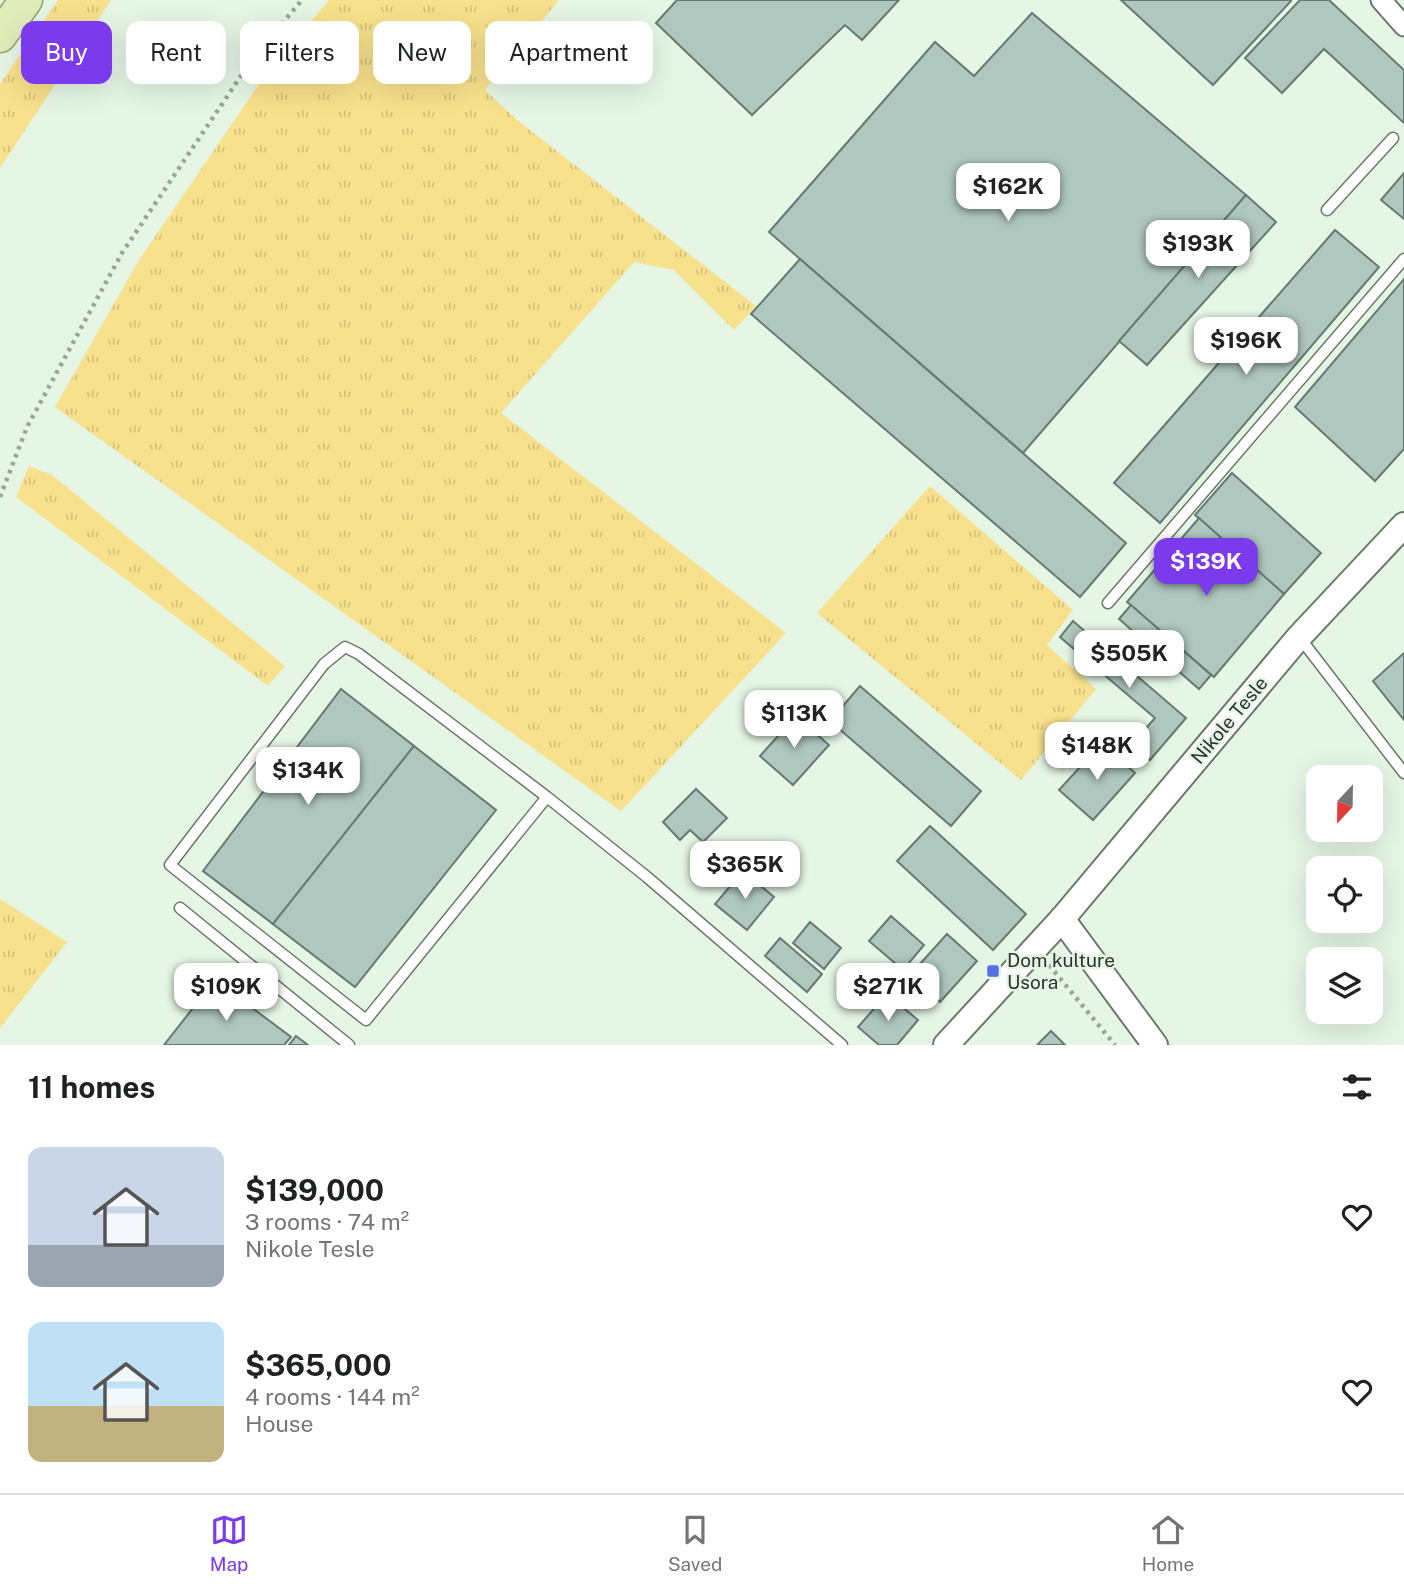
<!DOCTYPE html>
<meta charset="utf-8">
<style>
:root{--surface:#fff;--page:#f6f6f6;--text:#202124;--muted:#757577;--line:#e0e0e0;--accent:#7c3aed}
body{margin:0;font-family:"Public Sans",sans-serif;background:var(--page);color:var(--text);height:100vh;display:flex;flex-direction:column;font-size:26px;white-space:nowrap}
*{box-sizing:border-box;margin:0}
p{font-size:23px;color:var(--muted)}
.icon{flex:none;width:38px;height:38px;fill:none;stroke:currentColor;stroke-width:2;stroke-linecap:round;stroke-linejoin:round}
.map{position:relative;height:1045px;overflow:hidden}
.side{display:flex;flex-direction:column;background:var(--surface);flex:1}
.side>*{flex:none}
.guide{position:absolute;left:21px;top:21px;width:700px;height:63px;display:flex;gap:14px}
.needle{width:46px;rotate:202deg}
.tools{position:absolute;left:1306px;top:765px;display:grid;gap:14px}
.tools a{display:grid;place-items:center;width:77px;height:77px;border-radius:14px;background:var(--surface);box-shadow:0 7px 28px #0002;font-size:35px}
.price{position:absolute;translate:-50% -60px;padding:0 16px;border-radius:14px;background:#fff;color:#222;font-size:23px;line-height:46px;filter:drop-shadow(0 2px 4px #0008)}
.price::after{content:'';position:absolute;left:50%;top:42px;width:21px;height:16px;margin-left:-10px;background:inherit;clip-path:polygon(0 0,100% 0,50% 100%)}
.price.current{background:var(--accent);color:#fff}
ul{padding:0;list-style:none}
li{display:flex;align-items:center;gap:21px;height:175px;padding:0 28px}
li span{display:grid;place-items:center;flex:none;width:196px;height:140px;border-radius:14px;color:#555}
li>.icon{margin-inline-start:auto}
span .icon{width:84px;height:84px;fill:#fffc;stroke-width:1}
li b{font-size:30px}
h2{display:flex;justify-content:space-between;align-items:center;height:84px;padding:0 28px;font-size:30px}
.tag{padding:0 24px;border-radius:14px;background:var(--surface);box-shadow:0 7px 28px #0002;font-size:24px;line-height:63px}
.tag.current{background:var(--accent);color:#fff}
.tabs{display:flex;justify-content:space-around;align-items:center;height:98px;border-top:2px solid var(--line);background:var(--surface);font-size:19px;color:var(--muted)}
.tabs a{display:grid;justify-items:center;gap:4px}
.tabs .current{color:var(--accent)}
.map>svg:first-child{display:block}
</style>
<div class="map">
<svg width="1404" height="1045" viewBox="0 0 1404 1045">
<defs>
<pattern id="grass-tufts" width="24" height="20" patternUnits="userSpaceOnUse" patternTransform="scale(1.75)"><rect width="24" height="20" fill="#f8e18c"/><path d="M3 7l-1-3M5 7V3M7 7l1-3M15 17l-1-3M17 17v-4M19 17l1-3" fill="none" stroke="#d5c279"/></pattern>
</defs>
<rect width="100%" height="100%" fill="#e5f6e5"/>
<g fill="url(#grass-tufts)">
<path d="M58,0H111L0,168V84Z"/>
<path d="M329,0H559L485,90L517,120L756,306L734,330L674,270L634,262L501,413L786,633L621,811L55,407L139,260L266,74Z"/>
<path d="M29,466L52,475L285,666L268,686L16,497Z"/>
<path d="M930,486L1073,610L1047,645L1096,689L1021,780L817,613Z"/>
<path d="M0,899L67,942L0,1028Z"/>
</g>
<g fill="#afc7be" stroke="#647b72" stroke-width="2">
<path d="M677,0H899L862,40L845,25L752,115L656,23Z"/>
<path d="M1121,0H1290L1291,1L1213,85Z"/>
<path d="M1300,0H1329L1404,70V123L1324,49L1282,93L1245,58Z"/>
<path d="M1032,13L1246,195L1023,453L769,232L935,42L974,76Z"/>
<path d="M1404,173V219L1381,200Z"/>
<path d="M1246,195L1276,222L1147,365L1119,341Z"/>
<path d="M1335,230L1379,267L1160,523L1114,483Z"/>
<path d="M800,259L1126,543L1080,597L751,314Z"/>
<path d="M1404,279V449L1375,481L1295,407Z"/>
<path d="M1232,473L1321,553L1284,594L1195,515Z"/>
<path d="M1199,518L1284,594L1214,677L1127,602Z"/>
<path d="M1131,605L1211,675L1199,689L1119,619Z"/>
<path d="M1073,621L1186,718L1150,760L1132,744L1155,718L1060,637Z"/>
<path d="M1404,653V720L1373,681Z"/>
<path d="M860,686L981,791L951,826L830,721Z"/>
<path d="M341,689L414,746L273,924L203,871Z"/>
<path d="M796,716L829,745L793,785L760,756Z"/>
<path d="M1102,743L1135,773L1093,820L1059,790Z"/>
<path d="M414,746L496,810L355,987L273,924Z"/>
<path d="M696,789L727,818L703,842L690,830L680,840L663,822Z"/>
<path d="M930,826L1026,914L993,950L897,861Z"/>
<path d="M743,871L774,897L747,930L715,904Z"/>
<path d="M891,916L924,945L903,970L869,941Z"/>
<path d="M810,922L841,948L824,969L793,943Z"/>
<path d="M947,934L977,961L940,1002L910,975Z"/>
<path d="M780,938L822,974L807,992L765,956Z"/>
<path d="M215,980L291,1037L284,1045H164Z"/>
<path d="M887,994L918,1020L897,1045H879L858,1027Z"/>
<path d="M1051,1031L1065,1045H1037Z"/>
<path d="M296,1036L308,1045H289Z"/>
</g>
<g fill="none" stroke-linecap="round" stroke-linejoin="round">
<g stroke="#6a7969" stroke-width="13">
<g id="service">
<path d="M1327,210L1393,138"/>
<path d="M1108,603L1404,259"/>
<path d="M1300,638L1404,773"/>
<path d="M547,797L366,1020L170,865L324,664L345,647L359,654L547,797L647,877L842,1045"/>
<path d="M180,908L349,1045"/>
</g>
</g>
<g stroke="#6a7969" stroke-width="23">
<path id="minor" d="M1381,0L1404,26"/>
</g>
<g stroke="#6a7969" stroke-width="28">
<g id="tertiary">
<path d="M1062,919L1155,1045"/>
<path d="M946,1045L1062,919L1299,637L1404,525"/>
</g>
</g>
<g stroke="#95a36c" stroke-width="35">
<path id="primary" d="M0,36L26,0"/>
</g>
<g stroke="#99a599" stroke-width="4.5" stroke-dasharray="3.5 5" stroke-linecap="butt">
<path d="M0,497L27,427L122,253L255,55L302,0"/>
<path d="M1049,965L1115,1045"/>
</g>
<use href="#service" stroke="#fff" stroke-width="10"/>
<use href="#minor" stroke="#fff" stroke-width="19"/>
<use href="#tertiary" stroke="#fff" stroke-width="24"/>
<use href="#primary" stroke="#e1ecbb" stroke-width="32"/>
</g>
<rect fill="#5370e5" stroke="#e5f6e5" stroke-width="2.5" x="986" y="964" width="14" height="14" rx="3.5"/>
<g text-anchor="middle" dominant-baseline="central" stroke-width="5" stroke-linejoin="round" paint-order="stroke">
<g font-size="19" fill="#2c322c" stroke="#e5f6e5">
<text transform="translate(1229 720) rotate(-50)">Nikole Tesle</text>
</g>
<g font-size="19" fill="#2c322c" stroke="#e5f6e5" text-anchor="start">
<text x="1007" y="960">Dom kulture<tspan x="1007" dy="22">Usora</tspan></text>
</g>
</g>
</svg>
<div class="tools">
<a><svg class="needle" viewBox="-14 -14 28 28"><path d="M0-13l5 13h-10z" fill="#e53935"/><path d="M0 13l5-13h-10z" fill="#757577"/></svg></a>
<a><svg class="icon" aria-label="locate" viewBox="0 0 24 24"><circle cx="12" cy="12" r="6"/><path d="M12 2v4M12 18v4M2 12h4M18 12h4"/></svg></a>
<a><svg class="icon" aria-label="layers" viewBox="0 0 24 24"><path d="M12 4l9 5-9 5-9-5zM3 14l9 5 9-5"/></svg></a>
</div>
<b class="price" style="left:1008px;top:223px">$162K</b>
<b class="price" style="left:1198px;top:280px">$193K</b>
<b class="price" style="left:1246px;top:377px">$196K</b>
<b class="price current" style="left:1206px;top:598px">$139K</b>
<b class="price" style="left:1129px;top:690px">$505K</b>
<b class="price" style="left:794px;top:750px">$113K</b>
<b class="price" style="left:1097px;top:782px">$148K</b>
<b class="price" style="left:308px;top:807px">$134K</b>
<b class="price" style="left:745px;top:901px">$365K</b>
<b class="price" style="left:226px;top:1023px">$109K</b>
<b class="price" style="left:888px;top:1023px">$271K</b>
<div class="guide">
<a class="tag current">Buy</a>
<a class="tag">Rent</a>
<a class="tag">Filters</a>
<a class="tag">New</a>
<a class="tag">Apartment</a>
</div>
</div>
<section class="side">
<h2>11 homes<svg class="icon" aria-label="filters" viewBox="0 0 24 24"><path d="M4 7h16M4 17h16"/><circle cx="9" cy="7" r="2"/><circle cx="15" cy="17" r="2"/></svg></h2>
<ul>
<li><span style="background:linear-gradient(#c9d6e8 70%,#9aa5b1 0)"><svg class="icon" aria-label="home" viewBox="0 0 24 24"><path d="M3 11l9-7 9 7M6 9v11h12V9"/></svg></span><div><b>$139,000</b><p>3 rooms · 74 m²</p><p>Nikole Tesle</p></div><svg class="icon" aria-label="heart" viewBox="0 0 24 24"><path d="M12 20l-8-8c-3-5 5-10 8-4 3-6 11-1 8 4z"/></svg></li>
<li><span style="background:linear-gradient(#bfe0f5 60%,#c2b280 0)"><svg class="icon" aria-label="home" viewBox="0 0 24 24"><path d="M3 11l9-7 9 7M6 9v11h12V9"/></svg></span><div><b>$365,000</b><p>4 rooms · 144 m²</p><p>House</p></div><svg class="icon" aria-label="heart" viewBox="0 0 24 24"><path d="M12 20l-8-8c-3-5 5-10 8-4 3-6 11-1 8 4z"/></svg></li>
</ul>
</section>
<nav class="tabs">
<a class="current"><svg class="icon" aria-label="map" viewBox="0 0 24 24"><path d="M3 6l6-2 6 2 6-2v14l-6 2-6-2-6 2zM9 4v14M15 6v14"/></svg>Map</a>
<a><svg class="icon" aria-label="saved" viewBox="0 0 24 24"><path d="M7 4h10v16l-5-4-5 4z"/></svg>Saved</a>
<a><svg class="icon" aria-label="home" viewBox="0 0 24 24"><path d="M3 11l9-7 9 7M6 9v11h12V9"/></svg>Home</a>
</nav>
